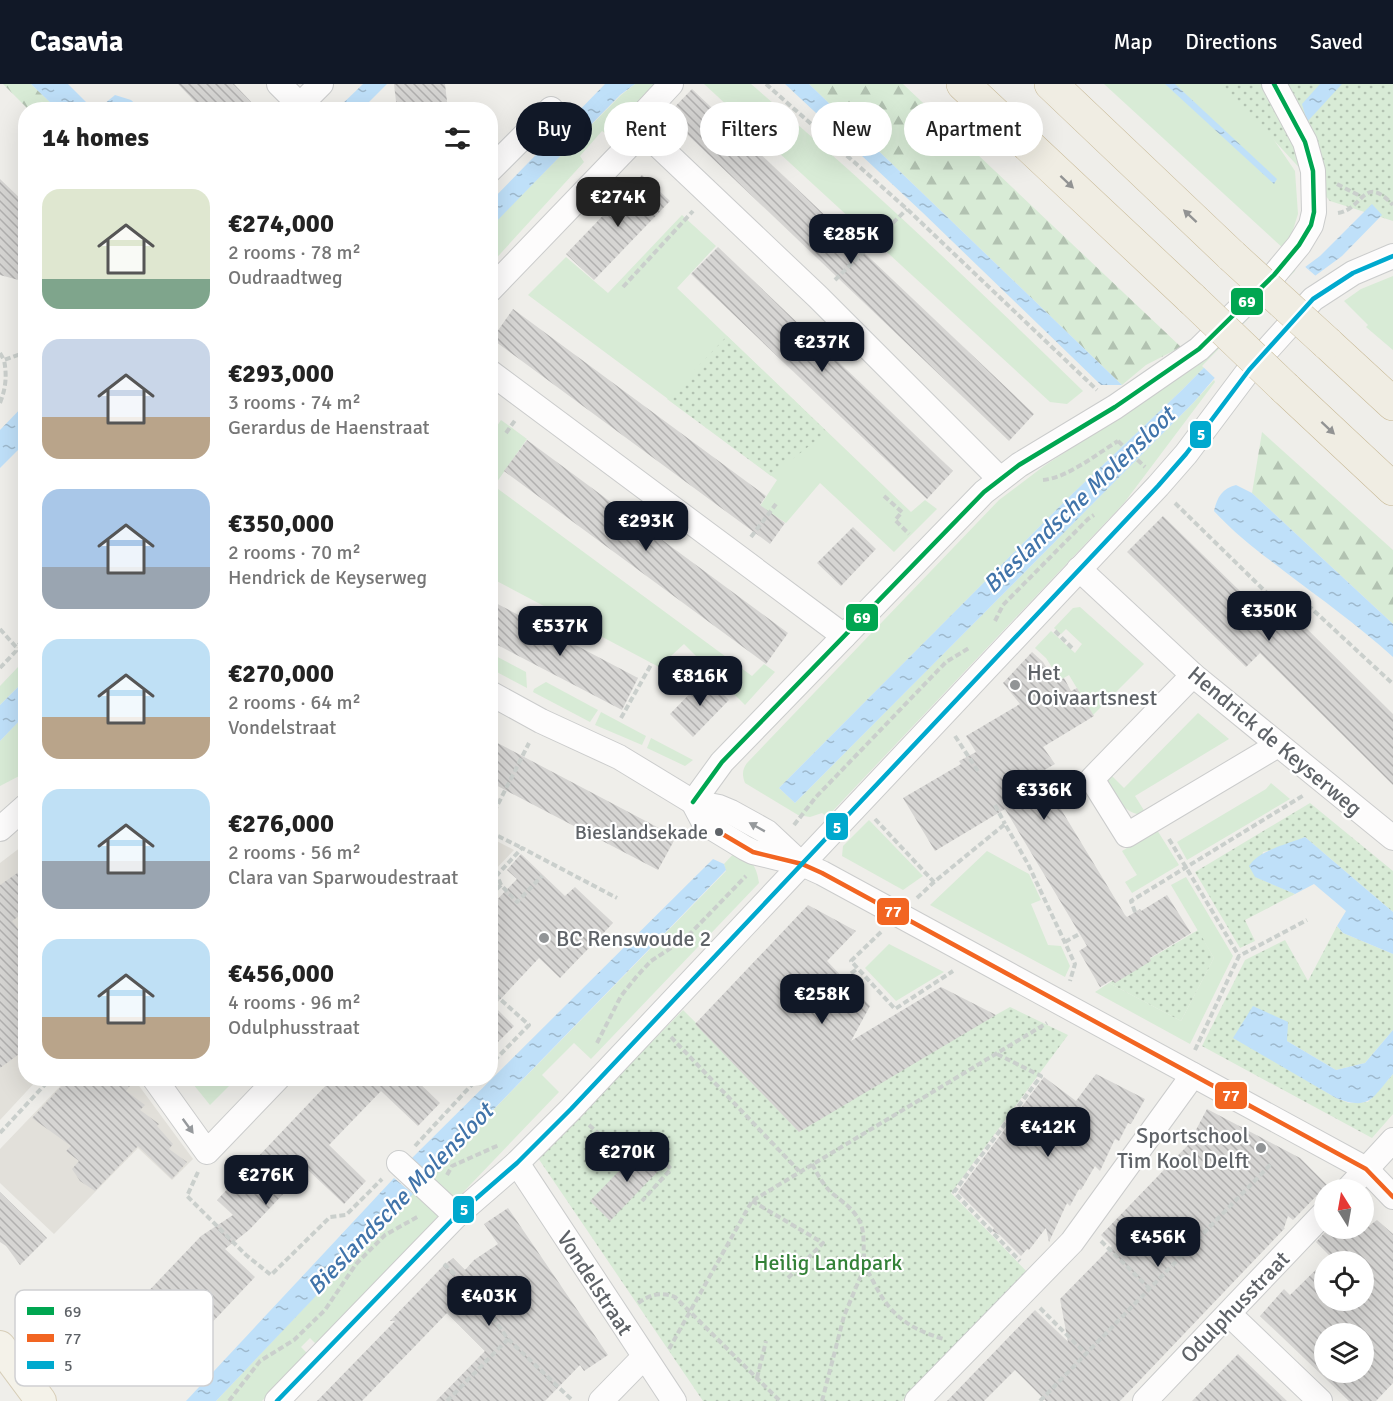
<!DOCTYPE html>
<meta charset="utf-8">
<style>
:root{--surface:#fff;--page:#f6f6f6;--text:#222;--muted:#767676;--accent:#111827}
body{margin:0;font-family:Signika,sans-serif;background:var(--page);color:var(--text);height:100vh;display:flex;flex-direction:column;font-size:22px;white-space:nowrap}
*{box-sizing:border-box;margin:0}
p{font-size:20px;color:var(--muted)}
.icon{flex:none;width:33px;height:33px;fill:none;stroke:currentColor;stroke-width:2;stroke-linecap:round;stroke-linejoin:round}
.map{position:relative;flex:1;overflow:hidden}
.panel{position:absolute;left:18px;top:18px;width:480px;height:984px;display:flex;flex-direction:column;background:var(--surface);border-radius:24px;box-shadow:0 6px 24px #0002}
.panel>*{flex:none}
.top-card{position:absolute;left:516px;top:18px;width:570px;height:54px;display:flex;gap:12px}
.needle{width:39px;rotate:349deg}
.controls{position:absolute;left:1314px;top:1095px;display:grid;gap:12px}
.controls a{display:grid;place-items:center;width:60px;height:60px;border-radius:50%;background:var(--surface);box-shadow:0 6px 24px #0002;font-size:30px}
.price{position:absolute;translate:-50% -51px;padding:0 14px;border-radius:12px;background:var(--accent);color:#fff;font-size:20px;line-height:39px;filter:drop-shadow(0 2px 3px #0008)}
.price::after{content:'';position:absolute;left:50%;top:36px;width:18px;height:14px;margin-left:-9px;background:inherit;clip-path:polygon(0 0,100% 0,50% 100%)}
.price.active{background:#222;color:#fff}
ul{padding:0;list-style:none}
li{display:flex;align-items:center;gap:18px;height:150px;padding:0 24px}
li span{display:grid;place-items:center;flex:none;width:168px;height:120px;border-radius:18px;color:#555}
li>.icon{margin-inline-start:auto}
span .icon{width:72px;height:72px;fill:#fffc;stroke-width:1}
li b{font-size:26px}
h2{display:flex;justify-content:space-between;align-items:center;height:72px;padding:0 24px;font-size:26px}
.pill{padding:0 21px;border-radius:27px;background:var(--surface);box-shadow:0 6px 24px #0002;font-size:21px;line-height:54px}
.pill.active{background:var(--accent);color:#fff}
header{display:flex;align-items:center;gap:36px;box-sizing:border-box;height:84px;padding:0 30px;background:var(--accent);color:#fff}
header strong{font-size:28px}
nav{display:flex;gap:33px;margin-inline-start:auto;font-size:21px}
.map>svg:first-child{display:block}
</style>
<header>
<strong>Casavia</strong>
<nav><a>Map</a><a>Directions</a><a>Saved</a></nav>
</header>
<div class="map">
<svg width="1393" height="1317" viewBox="0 0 1393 1317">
<defs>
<pattern id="forest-firs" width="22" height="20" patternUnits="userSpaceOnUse" patternTransform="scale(1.5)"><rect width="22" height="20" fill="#d8ebd6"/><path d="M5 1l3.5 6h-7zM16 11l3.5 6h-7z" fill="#b2c2b1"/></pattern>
<pattern id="park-dots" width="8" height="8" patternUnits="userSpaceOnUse" patternTransform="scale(1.5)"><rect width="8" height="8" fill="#d8ebd6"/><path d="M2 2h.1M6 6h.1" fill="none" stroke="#b2c2b1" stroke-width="1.8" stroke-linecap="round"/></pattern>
<pattern id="water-ripples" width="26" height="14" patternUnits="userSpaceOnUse" patternTransform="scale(1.5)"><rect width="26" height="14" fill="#bfe0f9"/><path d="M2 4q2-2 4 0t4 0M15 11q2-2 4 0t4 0" fill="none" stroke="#9eb9cd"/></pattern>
<pattern id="building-back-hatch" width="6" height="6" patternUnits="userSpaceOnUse" patternTransform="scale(1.5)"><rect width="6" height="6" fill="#d6d5d3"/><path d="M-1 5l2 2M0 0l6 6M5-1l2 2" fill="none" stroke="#b1b0af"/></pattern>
</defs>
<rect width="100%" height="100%" fill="#efeeea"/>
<g fill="#e2e0da">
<path d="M491,754L514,766L492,789L493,798L491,801Z"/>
<path d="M25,760L26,994L38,995L0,1036V779Z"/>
<path d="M67,995H134L193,1075L172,1096L138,1064L54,1150L0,1099V1065Z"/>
</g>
<g fill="#d8ebd6">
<path d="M635,0H657L609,52L602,47L580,72L584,78L491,180L490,143L621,11Z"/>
<path d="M704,0H751C866,98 975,202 1083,307L1067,320L1050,318Z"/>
<path d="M1104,0H1229L1249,19L1295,87L1298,130L1288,162L1284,165Z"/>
<path d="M682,131L716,162L677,204L911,428L925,416L937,425L894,468L820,399L786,439L760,422L777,396L528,211L566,173L608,209Z"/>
<path d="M1294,185L1297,189L1182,306L1068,414L779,704L795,719L1194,318L1214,296L1215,298L1124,419L827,733L822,729L810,733L798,731L745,699C742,691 742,686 747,679L999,416L1044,382L1197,282L1210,271Z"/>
<path d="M1393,192V266L1366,243L1368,241L1344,217L1361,205Z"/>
<path d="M501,336L527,355L494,402L752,592L764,580L775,588L745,621L684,560L659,583L491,494V351Z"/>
<path d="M1080,523L1144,580L1093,631L1069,591L1060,596L1046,574L1035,564L1051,547L1075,569L1082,560L1066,545L1061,550L1054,544L1073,524Z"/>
<path d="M490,569L526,588L527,604L491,585Z"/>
<path d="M25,581V596L0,621V602L19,582Z"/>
<path d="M546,598L598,626L590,638L533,608L534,605Z"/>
<path d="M601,628L646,652L642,661L595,641Z"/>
<path d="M1198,629L1229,655L1135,712L1145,728L1143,731C1125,730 1109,711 1107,693L1111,691L1124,704Z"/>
<path d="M25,631V689L0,702V657Z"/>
<path d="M651,654L693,676L685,682L647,664Z"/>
<path d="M1271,699L1290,715L1187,776L1177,758L1266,705Z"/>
<path d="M869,736L923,792L903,806L842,772L843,762Z"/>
<path d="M1157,746L1179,781L1132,809L1125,798L1137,791L1122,767Z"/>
<path d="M736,767C752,777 756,780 759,799L591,975L574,959L542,991L559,1008L317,1261L310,1254L301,1263L308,1270L262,1317H216L428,1093L726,787L724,780Z"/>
<path d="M987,767L1029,790L1041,816L1031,820L1048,861L1061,862L1070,882L1065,893L930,821Z"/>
<path d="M1186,793L1233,872L1190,960L1095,908L1109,899L1181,937L1214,874L1171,801Z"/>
<path d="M889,860L944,888L896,917L865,884Z"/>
<path d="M189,995H236L210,1021Z"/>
</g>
<g fill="url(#forest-firs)">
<path d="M3,0H31L57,25H28Z"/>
<path d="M809,0H903L1181,263L1146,281L1122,301Z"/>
<path d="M1262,348L1393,466V540L1252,409Z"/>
</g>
<g fill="url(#park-dots)">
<path d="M1222,0H1393V137L1330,117Z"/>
<path d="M727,252L827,348L771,392L667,315Z"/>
<path d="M1310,719L1393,787V828L1305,753L1280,764L1263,768L1256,793L1295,810L1245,836L1255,857L1240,864L1195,788Z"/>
<path d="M1337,842L1343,849L1393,870V946L1365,979L1336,986L1287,957L1234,953L1336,1014L1349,1019L1368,1018L1393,990V1030L1372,1054L1202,962L1245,876L1285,856L1308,897Z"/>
<path d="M1198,846L1214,874L1181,937L1109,899Z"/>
<path d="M1010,923L1068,951L951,1109L1030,1191L902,1317H703L538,1074L683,926L799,1041Z"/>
</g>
<g fill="url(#water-ripples)">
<path d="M31,0H68L93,25H57Z"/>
<path d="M363,0H387L362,25H337Z"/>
<path d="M605,0H635L620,11L491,143V117Z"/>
<path d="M785,0H809L1122,301H1101L922,128Z"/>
<path d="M1165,0H1175L1277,95L1274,100Z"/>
<path d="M1320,0H1342L1307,38L1302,20Z"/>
<path d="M115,11L131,16L141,25H98Z"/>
<path d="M1372,120L1382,131L1342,172L1304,200L1225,282L1194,318L795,719L779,704L1068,414L1182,306L1297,189L1320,172Z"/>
<path d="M25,320V359L0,384V346Z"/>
<path d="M1236,401L1252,409L1393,540V573C1359,542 1321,515 1284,487C1259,468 1235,450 1214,427C1217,414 1222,404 1236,401Z"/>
<path d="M25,596V631L0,657V621Z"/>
<path d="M1305,753L1393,828V870L1343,849L1337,842L1346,827L1314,800L1295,810L1255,793L1249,782C1258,767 1287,760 1305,753Z"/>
<path d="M713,775L724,780L726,786L428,1093L409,1077Z"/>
<path d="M1253,922L1288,938L1287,957L1336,986L1365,979L1393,946V990C1372,1014 1370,1027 1336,1014L1233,954Z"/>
<path d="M394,1094L413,1110L216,1317H186Z"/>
</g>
<path fill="#efeeea" d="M1303,181L1317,193L1306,202L1217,296L1202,282L1295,187Z"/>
<g fill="url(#building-back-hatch)" fill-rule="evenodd">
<path d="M178,0H234L259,26H203Z"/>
<path d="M394,0H445L448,26H397Z"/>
<path d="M692,5L1034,330L1009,357L667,31Z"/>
<path d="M642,91L670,117L594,196L566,170Z"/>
<path d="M0,95L26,120V198L0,191Z"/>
<path d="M718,163L953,387L927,415L691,190Z"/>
<path d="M513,225L766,412L760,421L785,439L770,460L492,255Z"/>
<path d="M527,356L788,549L766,580L504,387Z"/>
<path d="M1163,432L1280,546L1294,532L1393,630V701L1260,569L1246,583L1127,468Z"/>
<path d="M853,443L876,465L841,502L817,479Z"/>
<path d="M490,516L638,594L622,626L490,557Z"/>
<path d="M1032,568L1043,578L1056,599L1064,594L1071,607L1077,604L1094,632L1043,663L1055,680L1039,689L1125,831L1127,833L1140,825L1141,827L1167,811L1191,849L1150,874L1151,877L1115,899L1112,896L1100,903L1079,867L1087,862L1005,725L935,767L903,714L961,680L959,677L976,668L966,652L1020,620L1003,599Z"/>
<path d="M706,593L729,616L693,653L670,630Z"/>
<path d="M490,655L676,753L658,786L490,698Z"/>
<path d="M521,770L565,812L575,803L613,839L560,894L539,874L494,922L514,942L490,966V823L517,795L507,786Z"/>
<path d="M26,783V827L12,837L26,856V965L0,984V801Z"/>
<path d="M808,821L856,847L827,877L870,922L851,957L941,903L996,931L799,1048L695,940Z"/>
<path d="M1096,990L1145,1015L1131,1040L1128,1039L1119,1057L1115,1055L1100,1087L1095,1082L1081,1106L1079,1105L1070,1122L1067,1119L1049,1158L1046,1144L1029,1166L1027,1165L1021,1172L1000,1151L992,1147L994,1144L958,1108L1044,993L1076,1017Z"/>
<path d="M69,994H136L126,1007L145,1021L140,1026L159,1040L157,1042L173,1060L169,1065L187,1078L172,1095L138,1062L95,1107L80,1097L72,1085L79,1077L66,1067L71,1062L32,1034Z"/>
<path d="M333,994H414L440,1019L418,1042L381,1007L329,1061L366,1097L344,1120L307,1085L249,1146L225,1165L255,1193L189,1263L183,1267L177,1266L120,1237L201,1152L233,1131L217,1116Z"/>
<path d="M1207,1025L1300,1074L1327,1101L1293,1136L1288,1132L1284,1144H1285L1120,1317H1046L1015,1286L984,1317H947L1035,1226L1068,1258L1060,1215L1112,1162L1101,1151L1188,1061Z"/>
<path d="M643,1062L663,1082L610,1137L590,1117Z"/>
<path d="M0,1108L47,1154L20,1181L6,1162L0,1158Z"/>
<path d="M508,1124L608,1271L584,1287L580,1281L545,1317H436L485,1267L447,1229L362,1317H317L395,1237H390L444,1181L453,1174L465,1186L474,1176L498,1160L484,1140Z"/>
<path d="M1377,1136L1393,1150V1299L1376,1317H1349L1260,1232L1284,1205L1290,1211L1330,1172L1316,1158L1329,1144H1366ZM1324,1178H1364V1216H1324ZM1324,1250H1364V1288H1324Z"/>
<path d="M1238,1270L1245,1277L1287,1317H1192Z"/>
</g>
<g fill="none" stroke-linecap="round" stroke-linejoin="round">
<g stroke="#cbcccc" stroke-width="26">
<g id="minor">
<path d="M279,0L300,21L321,0"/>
<path d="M643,47L818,213L1000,395"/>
<path d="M643,47L646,27L671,0"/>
<path d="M490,86L551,25"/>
<path d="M490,206L643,47"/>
<path d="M490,288L844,552"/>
<path d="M1079,485L1193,591L1393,754"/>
<path d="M1193,591L1092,695L1127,751L1278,661"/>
<path d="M490,609L541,637L619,673L693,718L719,723L731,728L767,748L798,777"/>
<path d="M693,718L722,678L984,408L1019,381L1115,323L1199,265L1274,191L1299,161L1311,141L1314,128L1313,87L1305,58L1274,0"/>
<path d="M693,718L704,739L745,764L753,768L802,780L822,789L1366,1085L1393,1113"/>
<path d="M0,745L26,722"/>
<path d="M154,994L207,1068L278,994"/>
<path d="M399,1079L456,1132"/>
<path d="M517,1079L674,1317"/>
<path d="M1347,1106L1393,1056"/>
<path d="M1229,1230L1320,1317"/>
<path d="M277,1317L456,1132L517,1079L571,1025L1158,402L1186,370L1249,286L1313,215L1353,189L1393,172"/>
<path d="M601,1317L644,1273"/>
<path d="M917,1317L1072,1158L1193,991"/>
<path d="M1145,1317L1324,1129"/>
</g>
</g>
<g stroke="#d7ceb8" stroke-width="32">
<path id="major" d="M0,1262L41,1317"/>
</g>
<g stroke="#c8b996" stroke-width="34">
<g id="highway">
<path d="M963,0L1192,215"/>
<path d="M1051,0L1232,172"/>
<path d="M1327,259L1393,320"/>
<path d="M1285,304L1393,405"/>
</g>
</g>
<g stroke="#cacfcc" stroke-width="4" stroke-dasharray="6 3" stroke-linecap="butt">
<path d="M766,0L907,125L1097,306"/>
<path d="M1337,100L1362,113"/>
<path d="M1338,129C1364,125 1363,89 1393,121"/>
<path d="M835,196L907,125"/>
<path d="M623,203L693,127"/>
<path d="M0,269L4,276L26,268"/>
<path d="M0,319C6,304 7,291 4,276"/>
<path d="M506,349L516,335"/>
<path d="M1118,357L1145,383"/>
<path d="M1043,396C1067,394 1097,370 1118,357"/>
<path d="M884,412L902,428L895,436L909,450"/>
<path d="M1175,419L1270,512L1311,524L1393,600"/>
<path d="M751,453L776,420"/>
<path d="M995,537L1003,521L1088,435L1094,431"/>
<path d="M0,545L16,563L26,555"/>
<path d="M1055,547L1073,565"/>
<path d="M0,584L16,567V563"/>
<path d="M621,634L652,579"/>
<path d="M955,652L978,687"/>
<path d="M995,721L1005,740"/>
<path d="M875,735L934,798"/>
<path d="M490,736L529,659"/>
<path d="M794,741L816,713L946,578L969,564"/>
<path d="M490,748L522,764"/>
<path d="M1169,755L1239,872"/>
<path d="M501,801L497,791L522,764L617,814"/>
<path d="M490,811L501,801L517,818L542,792"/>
<path d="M917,814L934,798L1005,740L1028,780L1075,880L1070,897"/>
<path d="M1135,828L1131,817L1304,711"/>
<path d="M881,848L851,877L895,925L953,887"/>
<path d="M1065,858L1081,849"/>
<path d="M844,895L858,884"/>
<path d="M490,903L491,907L529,941L490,981"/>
<path d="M671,953L799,1087"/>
<path d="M597,959L621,912L637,892L651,877L685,855L746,792"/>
<path d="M1195,966L1239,872L1307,836"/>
<path d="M997,970L1041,992L954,1108L1020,1177"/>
<path d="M589,1041L627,1075L643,1057L671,1085L642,1117"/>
<path d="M0,1049L51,994"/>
<path d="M415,1062L478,994"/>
<path d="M812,1080C818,1091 823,1101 833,1110C843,1118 853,1125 859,1136C867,1151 861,1167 866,1182C867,1187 871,1193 874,1199C890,1231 909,1245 944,1255"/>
<path d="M198,1088L187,1112L246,1171L271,1191L330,1133L346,1131L382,1095"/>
<path d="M447,1091L452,1082L499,1061"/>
<path d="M752,1117L823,1159L788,1194"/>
<path d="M1101,1157L1150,1205"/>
<path d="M444,1180L478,1213L508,1255L573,1317"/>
<path d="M638,1219C650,1211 660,1207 675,1213L780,1317"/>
<path d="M1040,1224L1086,1270"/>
<path d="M669,1265L752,1117L1047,939"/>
<path d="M757,1294L766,1257"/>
<path d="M229,1317L260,1277L294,1256L325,1226L356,1180L385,1151L419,1132"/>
<path d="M447,1317L508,1255"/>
<path d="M822,1317L844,1232L865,1182"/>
<path d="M1040,1317L1272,1079"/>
</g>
<use href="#minor" stroke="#fdfcfc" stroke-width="24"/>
<use href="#major" stroke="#f4f2e9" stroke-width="30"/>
<use href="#highway" stroke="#f0ede3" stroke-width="33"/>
<g stroke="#c8b996" stroke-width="34" stroke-linecap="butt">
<g id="highway-bridge">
<path d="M1232,172L1327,259"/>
<path d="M1192,215L1285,304"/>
</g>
</g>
<use href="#highway-bridge" stroke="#f0ede3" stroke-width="33"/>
<g stroke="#fff" stroke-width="9">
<path id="bus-1" d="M693,718L722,678L984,408L1019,381L1115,323L1199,265L1274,191L1299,161L1311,141L1314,128L1313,87L1305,58L1274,0"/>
</g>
<g stroke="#fff" stroke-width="9">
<path id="bus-2" d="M719,748L753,768L802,780L822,789L1366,1085L1393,1113"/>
</g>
<g stroke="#fff" stroke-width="9">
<path id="bus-3" d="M277,1317L456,1132L517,1079L571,1025L1158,402L1186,370L1249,286L1313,215L1353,189L1393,172"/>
</g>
<use href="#bus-1" stroke="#00a651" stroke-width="4.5"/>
<use href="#bus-2" stroke="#f26522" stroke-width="4.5"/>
<use href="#bus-3" stroke="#00a9ce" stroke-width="4.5"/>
</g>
<defs><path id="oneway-solid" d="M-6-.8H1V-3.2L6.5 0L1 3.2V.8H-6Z" transform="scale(1.5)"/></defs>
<g fill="#929393">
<use href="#oneway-solid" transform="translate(1067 98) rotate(43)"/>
<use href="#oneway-solid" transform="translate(1190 132) rotate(-137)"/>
<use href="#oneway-solid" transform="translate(1328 344) rotate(43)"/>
</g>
<g fill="#96999c">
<use href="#oneway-solid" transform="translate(757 743) rotate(-151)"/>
<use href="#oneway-solid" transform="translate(188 1042) rotate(54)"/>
</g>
<g fill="#919496" stroke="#fff" stroke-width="2">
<circle cx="1015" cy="601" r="6"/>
<circle cx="544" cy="854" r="6"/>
<circle cx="1261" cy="1064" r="6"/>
</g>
<circle fill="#5f6368" stroke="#fff" stroke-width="2" cx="719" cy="748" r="5"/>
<g text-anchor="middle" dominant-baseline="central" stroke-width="4.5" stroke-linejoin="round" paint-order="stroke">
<g font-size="20" fill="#5f6368" stroke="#fff" text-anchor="end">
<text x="708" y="748">Bieslandsekade</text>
</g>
<g font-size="22" fill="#5f6368" stroke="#fff" text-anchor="start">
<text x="1027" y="588">Het<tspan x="1027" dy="25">Ooivaartsnest</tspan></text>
<text x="556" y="854">BC Renswoude 2</text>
<text x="1249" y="1051" text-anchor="end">Sportschool<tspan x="1249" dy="25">Tim Kool Delft</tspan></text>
</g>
<g font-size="22" fill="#5f6368" stroke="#fff">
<text transform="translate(1275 657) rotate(40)">Hendrick de Keyserweg</text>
<text transform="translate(595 1199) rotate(57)">Vondelstraat</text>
<text transform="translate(1235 1223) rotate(-46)">Odulphusstraat</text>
</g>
<g font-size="22" fill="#348238" stroke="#fff">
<text x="828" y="1178">Heilig Landpark</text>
</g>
<g font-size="24" font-style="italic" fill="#4174aa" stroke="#fff">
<text transform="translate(1079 416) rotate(-44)">Bieslandsche Molensloot</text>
<text transform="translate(400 1115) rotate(-46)">Bieslandsche Molensloot</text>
</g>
</g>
<rect x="15" y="1206" width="198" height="96" rx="9" fill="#fff" stroke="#cfd0d2" stroke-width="1.5"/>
<rect x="27" y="1223" width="27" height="8" fill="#00a651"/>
<rect x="27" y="1250" width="27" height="8" fill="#f26522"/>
<rect x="27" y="1277" width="27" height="8" fill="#00a9ce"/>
<g font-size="16" fill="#5f6368">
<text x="64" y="1233">69</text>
<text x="64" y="1260">77</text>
<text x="64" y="1287">5</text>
</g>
<g stroke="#fff" stroke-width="2">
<rect x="1230" y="203" width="34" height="29" rx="6" fill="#00a651"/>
<rect x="1189" y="336" width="23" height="29" rx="6" fill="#00a9ce"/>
<rect x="845" y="519" width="34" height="29" rx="6" fill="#00a651"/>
<rect x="825" y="728" width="24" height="29" rx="6" fill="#00a9ce"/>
<rect x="876" y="813" width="34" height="29" rx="6" fill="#f26522"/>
<rect x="1214" y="997" width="34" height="29" rx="6" fill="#f26522"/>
<rect x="452" y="1111" width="23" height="29" rx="6" fill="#00a9ce"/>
</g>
<g font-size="16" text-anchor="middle" font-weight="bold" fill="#fff">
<text x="1247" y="223">69</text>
<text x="1201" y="356">5</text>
<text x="862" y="539">69</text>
<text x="837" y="749">5</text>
<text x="893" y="833">77</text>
<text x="1231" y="1017">77</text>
<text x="464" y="1131">5</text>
</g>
</svg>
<div class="controls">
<a><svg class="needle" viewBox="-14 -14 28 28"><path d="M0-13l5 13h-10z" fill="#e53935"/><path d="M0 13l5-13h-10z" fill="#767676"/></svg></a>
<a><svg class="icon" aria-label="locate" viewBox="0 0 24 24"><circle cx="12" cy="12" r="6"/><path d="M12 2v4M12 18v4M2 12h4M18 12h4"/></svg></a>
<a><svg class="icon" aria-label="layers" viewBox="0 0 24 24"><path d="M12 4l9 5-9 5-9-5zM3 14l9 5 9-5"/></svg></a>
</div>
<b class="price active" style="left:618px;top:144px">€274K</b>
<b class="price" style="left:851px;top:181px">€285K</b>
<b class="price" style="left:822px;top:289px">€237K</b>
<b class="price" style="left:646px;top:468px">€293K</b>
<b class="price" style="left:1269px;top:558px">€350K</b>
<b class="price" style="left:560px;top:573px">€537K</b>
<b class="price" style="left:700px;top:623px">€816K</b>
<b class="price" style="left:1044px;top:737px">€336K</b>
<b class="price" style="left:822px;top:941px">€258K</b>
<b class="price" style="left:1048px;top:1074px">€412K</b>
<b class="price" style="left:627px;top:1099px">€270K</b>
<b class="price" style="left:266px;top:1122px">€276K</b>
<b class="price" style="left:1158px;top:1184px">€456K</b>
<b class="price" style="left:489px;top:1243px">€403K</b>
<div class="top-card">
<a class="pill active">Buy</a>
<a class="pill">Rent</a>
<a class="pill">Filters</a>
<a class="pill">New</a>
<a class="pill">Apartment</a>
</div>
<section class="panel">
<h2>14 homes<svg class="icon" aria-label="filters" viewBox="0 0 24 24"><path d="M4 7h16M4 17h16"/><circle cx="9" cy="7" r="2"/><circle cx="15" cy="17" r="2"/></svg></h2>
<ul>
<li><span style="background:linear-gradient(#dfe7d0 75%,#7fa58c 0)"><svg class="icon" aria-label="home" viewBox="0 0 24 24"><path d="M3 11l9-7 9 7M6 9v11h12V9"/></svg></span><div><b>€274,000</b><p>2 rooms · 78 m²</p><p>Oudraadtweg</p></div></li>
<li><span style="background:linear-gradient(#c9d6e8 65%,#b9a48a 0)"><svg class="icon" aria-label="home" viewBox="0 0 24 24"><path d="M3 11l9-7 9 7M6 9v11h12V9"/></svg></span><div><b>€293,000</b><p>3 rooms · 74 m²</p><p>Gerardus de Haenstraat</p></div></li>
<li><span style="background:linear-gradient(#a9c7e8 65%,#9aa5b1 0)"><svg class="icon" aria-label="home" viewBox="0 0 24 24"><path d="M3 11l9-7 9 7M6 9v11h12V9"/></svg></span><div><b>€350,000</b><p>2 rooms · 70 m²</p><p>Hendrick de Keyserweg</p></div></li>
<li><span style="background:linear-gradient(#bfe0f5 65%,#b9a48a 0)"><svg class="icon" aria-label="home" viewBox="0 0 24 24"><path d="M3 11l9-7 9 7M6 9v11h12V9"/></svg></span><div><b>€270,000</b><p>2 rooms · 64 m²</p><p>Vondelstraat</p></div></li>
<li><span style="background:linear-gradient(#bfe0f5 60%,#9aa5b1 0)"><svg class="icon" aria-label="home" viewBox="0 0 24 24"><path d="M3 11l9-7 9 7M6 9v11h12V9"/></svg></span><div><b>€276,000</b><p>2 rooms · 56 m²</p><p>Clara van Sparwoudestraat</p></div></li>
<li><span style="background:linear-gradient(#bfe0f5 65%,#b9a48a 0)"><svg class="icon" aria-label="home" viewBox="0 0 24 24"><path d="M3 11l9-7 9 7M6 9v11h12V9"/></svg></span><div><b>€456,000</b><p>4 rooms · 96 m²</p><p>Odulphusstraat</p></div></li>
</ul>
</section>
</div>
